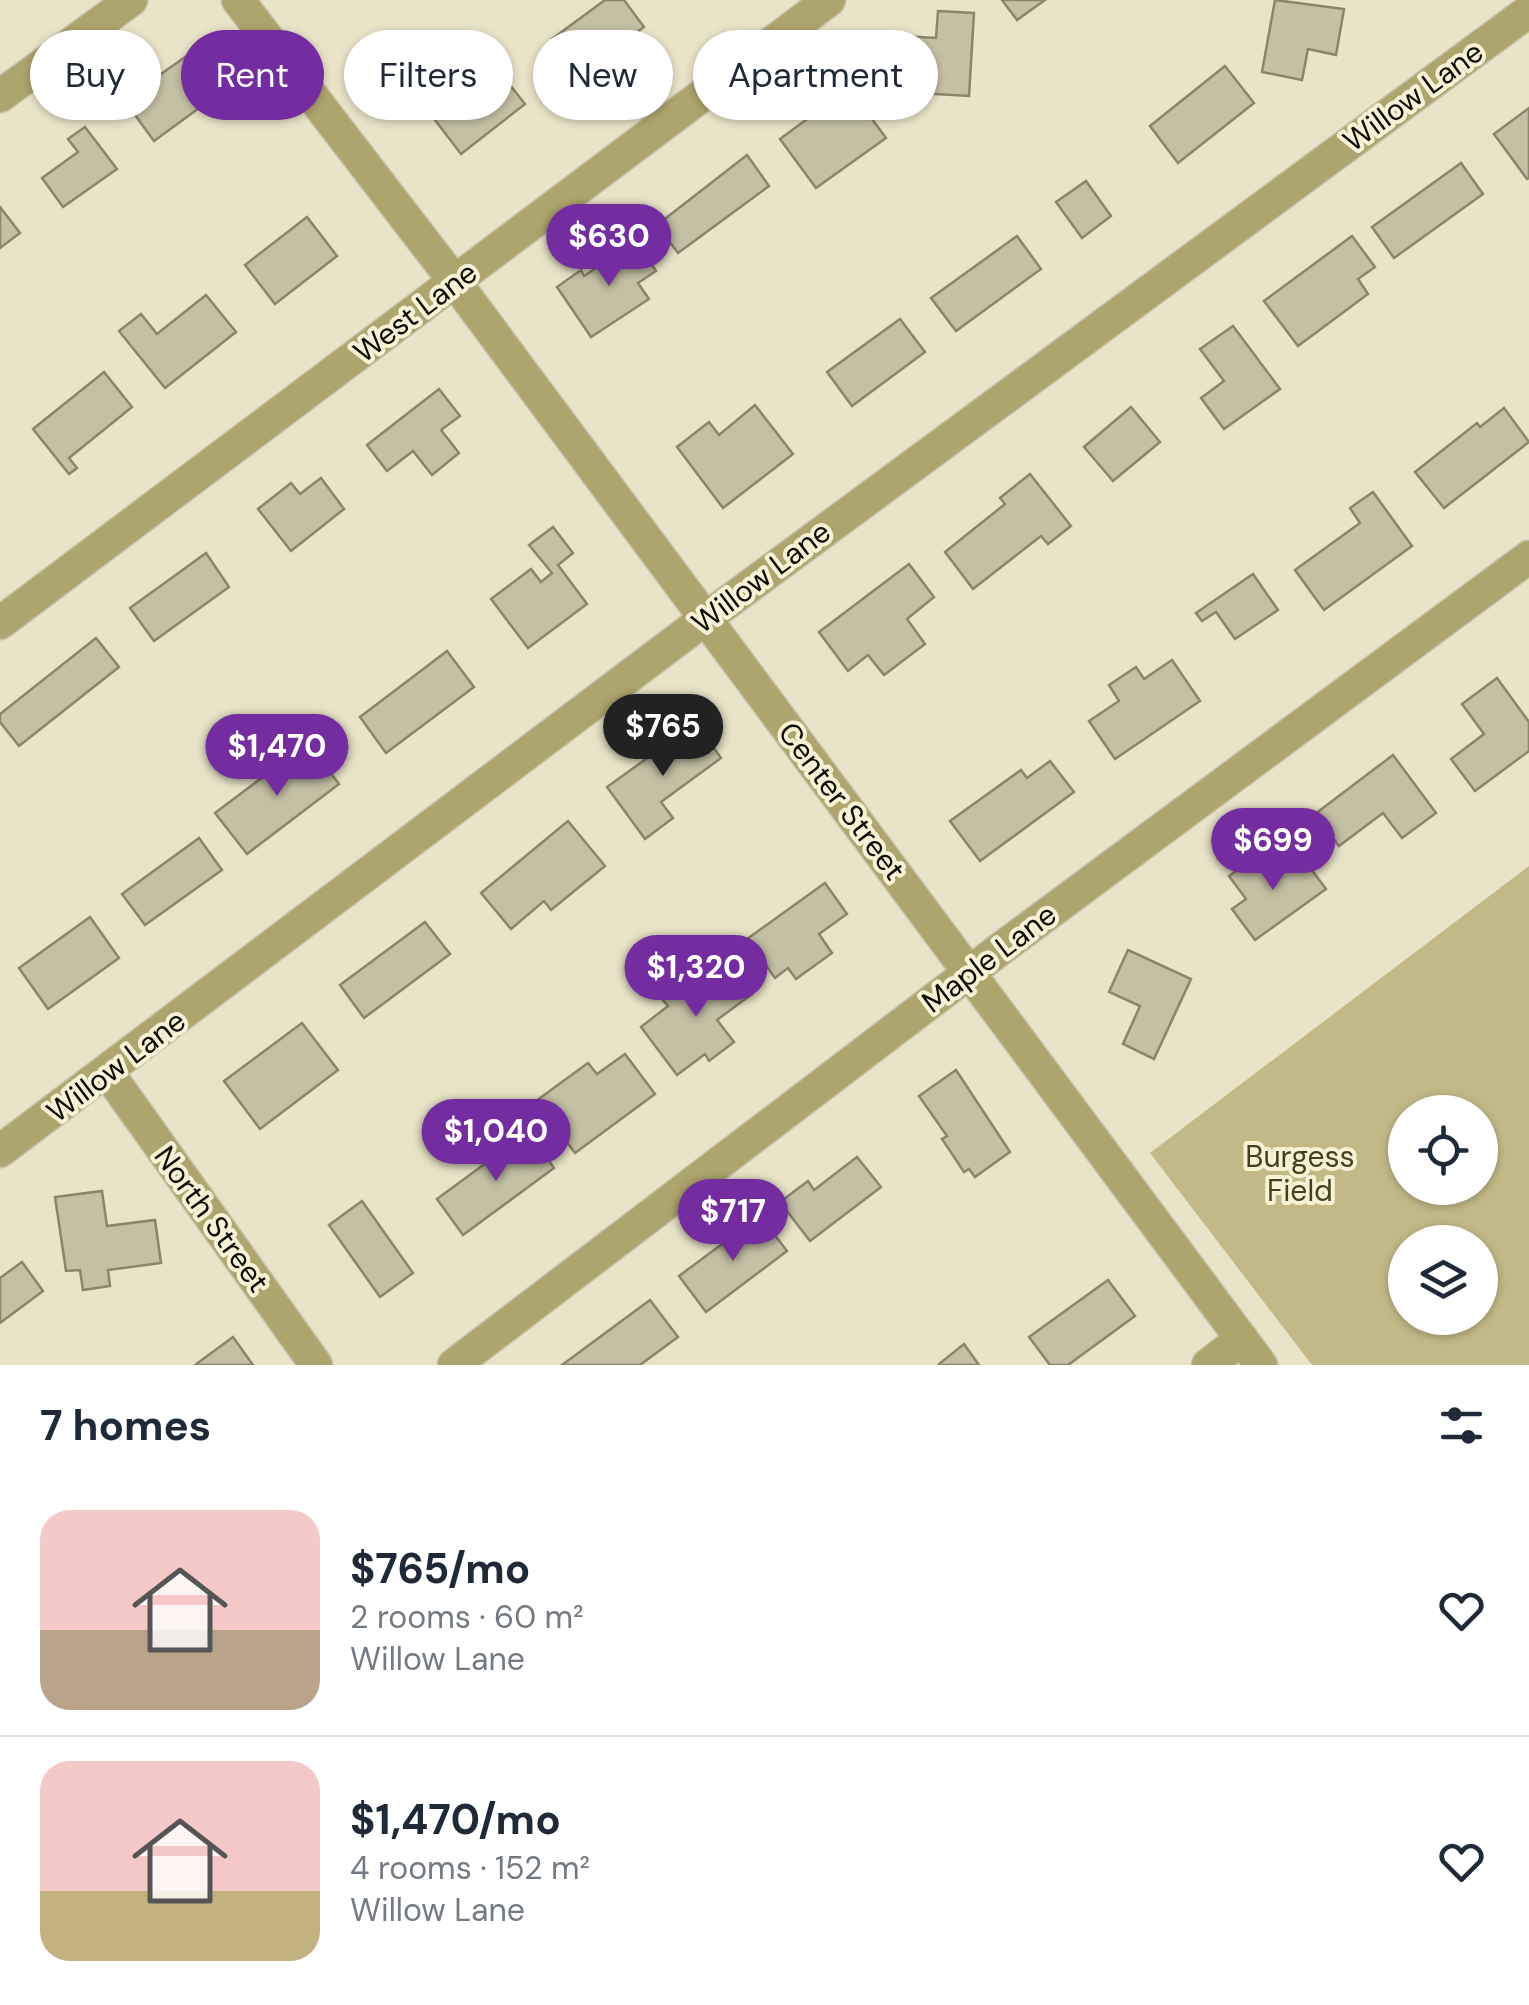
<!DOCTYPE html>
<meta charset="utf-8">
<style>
:root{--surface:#fff;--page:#f6f6f7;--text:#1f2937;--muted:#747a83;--line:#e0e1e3;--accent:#742da0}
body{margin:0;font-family:"DM Sans",sans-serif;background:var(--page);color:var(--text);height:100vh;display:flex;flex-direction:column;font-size:38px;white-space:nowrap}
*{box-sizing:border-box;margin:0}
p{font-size:32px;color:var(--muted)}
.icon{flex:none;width:55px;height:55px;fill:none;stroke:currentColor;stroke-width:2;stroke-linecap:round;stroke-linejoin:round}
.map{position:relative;height:1365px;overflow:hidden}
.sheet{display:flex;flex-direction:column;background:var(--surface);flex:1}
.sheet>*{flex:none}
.top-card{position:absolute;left:30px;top:30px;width:1000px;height:90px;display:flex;gap:20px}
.tools{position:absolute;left:1388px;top:1095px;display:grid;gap:20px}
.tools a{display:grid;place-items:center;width:110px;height:110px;border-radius:50%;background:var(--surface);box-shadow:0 2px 8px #0004;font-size:50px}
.price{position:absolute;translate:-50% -85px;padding:0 22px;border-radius:35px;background:var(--accent);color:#fff;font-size:32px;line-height:65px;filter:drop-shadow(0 2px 5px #0008)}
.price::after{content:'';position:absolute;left:50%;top:60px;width:30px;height:22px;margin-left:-15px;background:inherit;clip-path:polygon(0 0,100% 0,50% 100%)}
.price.current{background:#222;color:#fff}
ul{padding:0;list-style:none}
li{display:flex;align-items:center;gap:30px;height:250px;padding:0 40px}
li+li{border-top:2px solid var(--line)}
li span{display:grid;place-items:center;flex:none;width:280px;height:200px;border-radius:30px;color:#555}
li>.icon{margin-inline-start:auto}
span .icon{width:120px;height:120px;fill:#fffc;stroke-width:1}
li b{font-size:42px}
h2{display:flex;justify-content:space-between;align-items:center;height:120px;padding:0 40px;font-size:42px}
.tag{padding:0 35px;border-radius:45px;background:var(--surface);box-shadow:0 2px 8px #0004;font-size:35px;line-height:90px}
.tag.current{background:var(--accent);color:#fff}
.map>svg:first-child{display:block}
</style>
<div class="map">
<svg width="1529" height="1365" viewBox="0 0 1529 1365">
<rect width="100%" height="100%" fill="#e9e4c8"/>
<path fill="#c2b987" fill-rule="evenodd" d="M1529,866V1365H1312L1150,1153ZM1405,1112H1480V1188H1405ZM1405,1242H1480V1318H1405Z"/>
<g fill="#c4c0a4" stroke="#8a856b" stroke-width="2.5">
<path d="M605,0H624L644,27L578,75L552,39Z"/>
<path d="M1002,0H1045L1017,20Z"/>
<path d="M1275,0L1344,9L1336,55L1308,49L1302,80L1262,72Z"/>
<path d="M938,11L974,13L969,96L883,91L886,35L936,38Z"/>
<path d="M188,55L217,95L154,141L124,100Z"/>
<path d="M1225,66L1254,103L1178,163L1150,126Z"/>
<path d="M499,71L525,104L461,154L435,120Z"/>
<path d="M849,88L886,138L816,188L780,139Z"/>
<path d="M1529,108V178L1527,179L1494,134Z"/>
<path d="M85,127L117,169L63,207L42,178L78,152L68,139Z"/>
<path d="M747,155L769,186L678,253L657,225Z"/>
<path d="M1461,163L1483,194L1394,258L1372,227Z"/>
<path d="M1086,181L1111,216L1082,238L1056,202Z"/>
<path d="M0,207L20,233L0,248Z"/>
<path d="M307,217L337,256L275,304L245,265Z"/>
<path d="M1017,236L1041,269L956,331L931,298Z"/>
<path d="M1352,236L1375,267L1358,279L1368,294L1298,346L1264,301Z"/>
<path d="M636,241L656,271L638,283L649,299L591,337L557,287L581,270L584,276Z"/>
<path d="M206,295L236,332L165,388L119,331L141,314L157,334Z"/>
<path d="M900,319L925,352L852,406L827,372Z"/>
<path d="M1233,326L1280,389L1224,429L1201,398L1224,381L1200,349Z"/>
<path d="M104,372L132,407L69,458L77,468L69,474L33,429Z"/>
<path d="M439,389L460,416L441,430L459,453L432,475L413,451L387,471L367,445Z"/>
<path d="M755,405L793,454L723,508L677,447L709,422L719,435Z"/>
<path d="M1131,407L1160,442L1113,481L1084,447Z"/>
<path d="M1504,408L1529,442L1444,508L1415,472L1477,423L1480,427Z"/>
<path d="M1030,474L1071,526L1048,544L1041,536L973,589L945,552L1005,504L1000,498Z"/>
<path d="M321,478L344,509L291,551L258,509L291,483L300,494Z"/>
<path d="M1373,492L1412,546L1324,610L1295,570L1360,523L1350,508Z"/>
<path d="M553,527L573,553L558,565L587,604L528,648L491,599L531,569L541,582L552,573L529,545Z"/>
<path d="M206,553L229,587L154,641L130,608Z"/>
<path d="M909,564L934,597L907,619L925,644L884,675L868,655L848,671L819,632Z"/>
<path d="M1253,574L1278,610L1235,639L1216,612L1202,621L1196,613Z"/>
<path d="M96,638L119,667L19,746L0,722V714Z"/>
<path d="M447,651L474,687L386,753L360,717Z"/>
<path d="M1172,660L1200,701L1115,759L1089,721L1119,701L1109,685L1136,667L1144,679Z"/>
<path d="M1497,678L1529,722V751L1475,791L1451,759L1484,734L1462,704Z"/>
<path d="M696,723L721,758L661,802L673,818L645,839L607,787Z"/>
<path d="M308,743L339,784L247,854L215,813Z"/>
<path d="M1393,755L1436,813L1402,838L1383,813L1339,846L1315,814Z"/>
<path d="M1050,761L1074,792L980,861L950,821L1021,770L1027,778Z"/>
<path d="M568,821L605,866L551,910L544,901L511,929L481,893Z"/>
<path d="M199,838L222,870L145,925L122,894Z"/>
<path d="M1261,853L1277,877L1303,858L1326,889L1255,940L1232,909L1246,899L1229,876Z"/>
<path d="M825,883L847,914L819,934L832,953L796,979L788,968L775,978L747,939Z"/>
<path d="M90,917L119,958L48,1009L19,968Z"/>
<path d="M425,922L450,954L364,1018L340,985Z"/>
<path d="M1128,950L1191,979L1154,1059L1123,1044L1140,1006L1109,992Z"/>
<path d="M732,967L752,994L717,1020L734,1042L709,1061L705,1054L677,1075L641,1027L668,1006L661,998L687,978L698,992Z"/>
<path d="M302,1023L338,1070L260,1129L224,1081Z"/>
<path d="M625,1054L655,1094L575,1153L536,1101L588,1063L597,1074Z"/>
<path d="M956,1070L1010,1152L975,1177L969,1169L964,1172L942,1139L947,1136L919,1096Z"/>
<path d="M528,1132L554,1168L463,1235L437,1199Z"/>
<path d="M857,1157L881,1187L810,1241L780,1202L808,1181L814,1190Z"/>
<path d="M102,1191L107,1226L155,1220L161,1263L108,1270L110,1286L83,1290L80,1270L66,1271L55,1197Z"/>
<path d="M362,1201L413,1273L380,1297L329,1225Z"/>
<path d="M760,1216L787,1251L706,1312L679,1276Z"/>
<path d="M22,1262L43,1291L0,1323V1278Z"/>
<path d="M1108,1280L1135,1316L1068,1365H1050L1029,1337Z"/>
<path d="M650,1300L678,1337L640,1365H562Z"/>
<path d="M233,1337L253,1365H195Z"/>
<path d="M964,1344L979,1365H940L939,1364Z"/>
</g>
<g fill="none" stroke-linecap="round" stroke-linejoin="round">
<g stroke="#c6c2a9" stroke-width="35">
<g id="street">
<path d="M238,0L455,282L1261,1365"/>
<path d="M0,96L131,0"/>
<path d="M0,623L829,0"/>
<path d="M108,1073L316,1365"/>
<path d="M0,1151L705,619L1529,11"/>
<path d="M454,1365L1003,947L1529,557"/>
<path d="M1208,1365L1242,1339"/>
</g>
</g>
<use href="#street" stroke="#aea46d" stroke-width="32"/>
</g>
<g text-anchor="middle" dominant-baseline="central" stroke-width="8" stroke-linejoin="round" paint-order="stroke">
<g font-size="30" fill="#0f0d05" stroke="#f7f2d5">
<text transform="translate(1413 96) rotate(-36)">Willow Lane</text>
<text transform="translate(415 312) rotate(-37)">West Lane</text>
<text transform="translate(761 577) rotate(-37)">Willow Lane</text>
<text transform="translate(842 801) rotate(53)">Center Street</text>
<text transform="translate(989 958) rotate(-37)">Maple Lane</text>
<text transform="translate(116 1066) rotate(-37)">Willow Lane</text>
<text transform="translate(212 1219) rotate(54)">North Street</text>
</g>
<g font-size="30" fill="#453f1b" stroke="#f7f2d5">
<text x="1300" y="1156">Burgess<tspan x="1300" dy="34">Field</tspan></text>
</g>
</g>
</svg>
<div class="tools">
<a><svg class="icon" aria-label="locate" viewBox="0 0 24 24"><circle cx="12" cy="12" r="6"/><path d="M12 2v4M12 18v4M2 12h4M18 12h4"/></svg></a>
<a><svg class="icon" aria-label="layers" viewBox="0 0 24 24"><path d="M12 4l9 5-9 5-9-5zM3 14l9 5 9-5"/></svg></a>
</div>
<b class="price" style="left:609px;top:289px">$630</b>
<b class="price current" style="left:663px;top:779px">$765</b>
<b class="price" style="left:277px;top:799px">$1,470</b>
<b class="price" style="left:1273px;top:893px">$699</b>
<b class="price" style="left:696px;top:1020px">$1,320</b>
<b class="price" style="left:496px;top:1184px">$1,040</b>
<b class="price" style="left:733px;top:1264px">$717</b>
<div class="top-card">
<a class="tag">Buy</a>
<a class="tag current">Rent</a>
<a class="tag">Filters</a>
<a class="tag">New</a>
<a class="tag">Apartment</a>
</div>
</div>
<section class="sheet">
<h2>7 homes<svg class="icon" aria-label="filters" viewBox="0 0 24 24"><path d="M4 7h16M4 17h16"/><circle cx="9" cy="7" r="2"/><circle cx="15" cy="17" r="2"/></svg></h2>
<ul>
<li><span style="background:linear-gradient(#f6c9c9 60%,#b9a48a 0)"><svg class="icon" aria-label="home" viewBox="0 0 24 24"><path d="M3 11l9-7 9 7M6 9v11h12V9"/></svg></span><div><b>$765/mo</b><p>2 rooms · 60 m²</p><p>Willow Lane</p></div><svg class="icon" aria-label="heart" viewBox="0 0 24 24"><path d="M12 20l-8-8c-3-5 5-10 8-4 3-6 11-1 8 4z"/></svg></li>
<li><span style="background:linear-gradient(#f6c9c9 65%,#c2b280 0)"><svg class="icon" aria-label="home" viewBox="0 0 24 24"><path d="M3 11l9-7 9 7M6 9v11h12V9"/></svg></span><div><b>$1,470/mo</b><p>4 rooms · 152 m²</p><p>Willow Lane</p></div><svg class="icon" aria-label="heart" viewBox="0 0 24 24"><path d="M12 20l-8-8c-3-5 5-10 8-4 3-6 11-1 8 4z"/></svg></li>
</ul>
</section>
